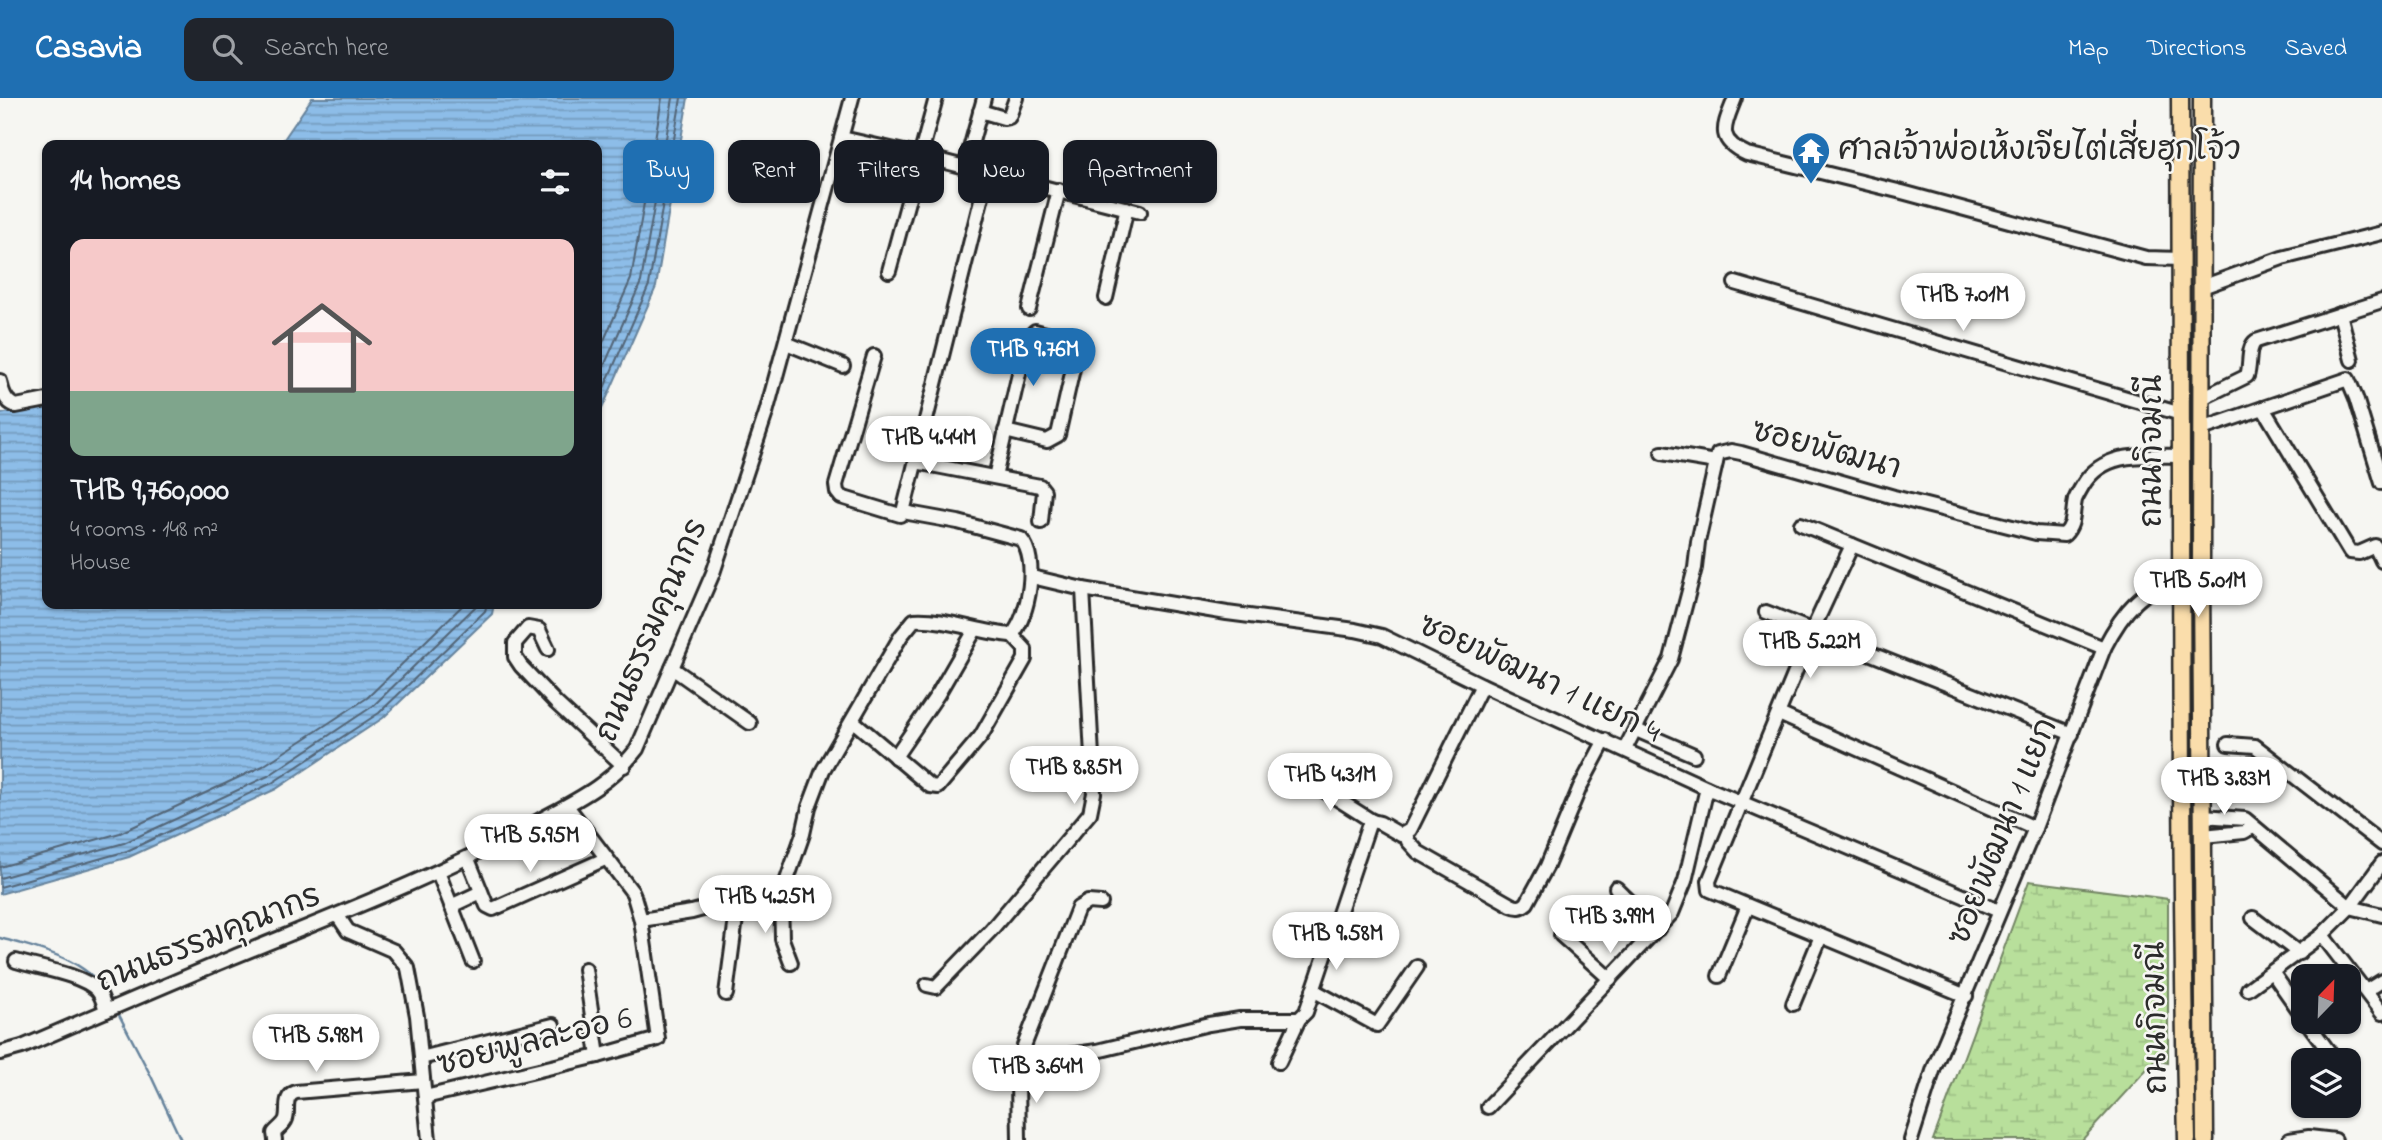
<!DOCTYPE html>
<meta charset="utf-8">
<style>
:root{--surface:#171b24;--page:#20242c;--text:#f1f3f6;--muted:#9ea1a6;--line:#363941;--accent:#1f6fb2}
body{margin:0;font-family:"Indie Flower","Playpen Sans Thai",sans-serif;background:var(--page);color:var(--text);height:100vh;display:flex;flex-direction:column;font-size:26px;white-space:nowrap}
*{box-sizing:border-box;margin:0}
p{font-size:23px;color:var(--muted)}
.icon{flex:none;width:38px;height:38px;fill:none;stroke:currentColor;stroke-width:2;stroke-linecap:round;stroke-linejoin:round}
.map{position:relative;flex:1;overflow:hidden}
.sheet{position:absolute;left:42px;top:42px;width:560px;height:469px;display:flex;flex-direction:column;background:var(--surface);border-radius:14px;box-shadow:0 2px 5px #0004}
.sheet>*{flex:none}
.banner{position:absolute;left:623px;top:42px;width:665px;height:63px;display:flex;gap:14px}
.needle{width:46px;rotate:23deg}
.buttons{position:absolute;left:2291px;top:866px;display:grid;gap:14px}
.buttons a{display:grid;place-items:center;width:70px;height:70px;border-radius:14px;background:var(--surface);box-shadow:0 2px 5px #0004;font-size:35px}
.price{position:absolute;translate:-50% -60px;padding:0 16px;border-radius:24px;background:#fff;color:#222;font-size:23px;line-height:46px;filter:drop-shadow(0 2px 4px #0008)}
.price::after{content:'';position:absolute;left:50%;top:42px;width:21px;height:16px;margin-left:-10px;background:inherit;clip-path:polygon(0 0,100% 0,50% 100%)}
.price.active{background:var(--accent);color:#fff}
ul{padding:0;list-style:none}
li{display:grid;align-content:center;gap:14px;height:371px;padding:0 28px}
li+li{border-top:2px solid var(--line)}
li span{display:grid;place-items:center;height:217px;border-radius:14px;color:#555}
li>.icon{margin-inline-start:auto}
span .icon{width:126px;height:126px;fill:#fffc;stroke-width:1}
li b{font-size:30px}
h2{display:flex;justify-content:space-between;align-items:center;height:84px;padding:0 28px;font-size:30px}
.pill{padding:0 24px;border-radius:14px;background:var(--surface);box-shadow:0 2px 5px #0004;font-size:24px;line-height:63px}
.pill.active{background:var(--accent);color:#fff}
header{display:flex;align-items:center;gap:42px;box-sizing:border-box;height:98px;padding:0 35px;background:var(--accent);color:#fff}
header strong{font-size:33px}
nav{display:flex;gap:38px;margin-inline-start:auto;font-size:24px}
.search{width:490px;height:63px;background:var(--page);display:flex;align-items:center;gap:18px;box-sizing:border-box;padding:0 24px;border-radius:14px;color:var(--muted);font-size:26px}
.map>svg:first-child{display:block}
</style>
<header>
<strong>Casavia</strong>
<div class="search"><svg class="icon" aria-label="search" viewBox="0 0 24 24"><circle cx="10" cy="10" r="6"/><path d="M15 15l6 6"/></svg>Search here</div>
<nav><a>Map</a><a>Directions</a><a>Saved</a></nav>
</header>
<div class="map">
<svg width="2382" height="1042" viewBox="0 0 2382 1042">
<defs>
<pattern id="wetland-marsh" width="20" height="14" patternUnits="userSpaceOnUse" patternTransform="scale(1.75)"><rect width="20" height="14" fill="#b8df9b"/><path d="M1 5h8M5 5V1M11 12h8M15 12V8" fill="none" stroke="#9ec086"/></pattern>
<pattern id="water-rules" width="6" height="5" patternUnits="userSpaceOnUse" patternTransform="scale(1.75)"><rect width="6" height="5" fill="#8dbde8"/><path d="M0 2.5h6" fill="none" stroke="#739abc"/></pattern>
</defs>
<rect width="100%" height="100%" fill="#f6f6f2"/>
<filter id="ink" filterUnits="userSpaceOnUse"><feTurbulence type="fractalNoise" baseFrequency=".0143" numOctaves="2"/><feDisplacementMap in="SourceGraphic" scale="14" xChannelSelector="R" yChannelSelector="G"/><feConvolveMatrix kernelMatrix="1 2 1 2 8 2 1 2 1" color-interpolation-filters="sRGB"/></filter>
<g filter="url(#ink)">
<path fill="url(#wetland-marsh)" stroke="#728563" stroke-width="2" d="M2029,783L2168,801V965L2155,962L2082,1042H1933Z"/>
<g fill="url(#water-rules)" stroke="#66839c" stroke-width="2">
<path d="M312,0H688L656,189L597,322V47H280Z"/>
<path d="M47,307V506H494L492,516L383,620L276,691L129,759L0,796V316Z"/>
</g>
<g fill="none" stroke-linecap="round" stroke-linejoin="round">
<g stroke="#526577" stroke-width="2">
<path d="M597,258L631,181L662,0"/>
<path d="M597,284L641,184L673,0"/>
<path d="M597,306L649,187L681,0"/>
<path d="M0,769L120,735L263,668L367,600L464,506"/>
<path d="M0,780L124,745L268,678L373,608L478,506"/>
<path d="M0,789L127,753L272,685L379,615L485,513L487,506"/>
</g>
<g stroke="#66839c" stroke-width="2.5">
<path d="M0,840C43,852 91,861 112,904"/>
<path d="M117,913L151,978L181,1042"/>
</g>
<g stroke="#2b2b2b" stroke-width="18">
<g id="minor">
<path d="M1735,0C1725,27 1714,41 1747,56L1902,94L2146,160L2181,161"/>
<path d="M980,13L1004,20L1009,19L1016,0"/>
<path d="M842,40L922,58L1140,114"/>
<path d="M965,69L984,0"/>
<path d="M889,173L936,0"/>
<path d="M1735,185L2181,316"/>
<path d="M2202,189L2282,160L2382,135"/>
<path d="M1106,200L1127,110"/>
<path d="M1029,211L1059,92"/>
<path d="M2340,216L2352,262"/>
<path d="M786,245L843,268"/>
<path d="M874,258L836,387L837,394L841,399L900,417L903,414L988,74"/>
<path d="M0,283C2,293 5,304 16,308L47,302"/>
<path d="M2202,300L2247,278C2251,267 2247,249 2256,243L2382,203"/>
<path d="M2263,310L2348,281L2356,300L2382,385"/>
<path d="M2202,331L2263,310L2350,454L2359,455L2375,448L2382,463"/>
<path d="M1662,355L1716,364"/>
<path d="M916,364L1040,388L1044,393L1041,424"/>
<path d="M995,379L1027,241L1035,233L1072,243L1077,253L1058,337L1047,343L1005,333"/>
<path d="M1801,426L2104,550"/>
<path d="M1852,447L1813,531L1709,783L1710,792L1966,898"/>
<path d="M1032,479L1083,491L1227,515L1355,532L1382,538L1482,587L1707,690L1999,813"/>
<path d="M1766,514L2072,636"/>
<path d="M548,551L539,532L528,530L515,545V559L521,568L556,605L624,668"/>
<path d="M672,570L750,625"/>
<path d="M1779,616L2035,730"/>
<path d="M853,623L930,688L938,689L981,638L1025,561V551L1012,537"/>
<path d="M1636,632L1694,657"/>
<path d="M2228,646L2255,648L2382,746"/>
<path d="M1625,651L1671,561L1695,470L1698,444L1718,356L1731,353L1741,355L1894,399L2036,435L2064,437C2075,426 2072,416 2075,402C2077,397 2080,392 2083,387C2104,352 2146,358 2182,358"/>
<path d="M895,659L938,596L975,532"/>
<path d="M1306,681L1372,723"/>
<path d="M2203,718L2245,721L2350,809L2382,817"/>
<path d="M1406,736L1408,743L1418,754L1511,807C1518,810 1521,810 1527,805L1547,768L1580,689L1605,642"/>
<path d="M2203,738L2244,734L2253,729"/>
<path d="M468,761L487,808L493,811L605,761"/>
<path d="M438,774L473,863"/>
<path d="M1616,790L1658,831"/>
<path d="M781,799L782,841L791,865"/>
<path d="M451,808L481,794"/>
<path d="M338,818L348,833L394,853L408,870L417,918L429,1042"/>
<path d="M2253,820L2299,855"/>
<path d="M641,822L692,814L714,808L781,799L803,736L809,709L823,672L901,538L914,522C947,520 980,535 1012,537C1029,518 1039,461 1021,441L958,424L903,414"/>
<path d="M1561,837L1610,881"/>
<path d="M2322,837L2382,915"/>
<path d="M16,863C38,870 81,876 97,892C102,898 104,906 106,913"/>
<path d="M585,871L598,958"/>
<path d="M2272,874L2303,918"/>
<path d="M1719,878L1748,808"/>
<path d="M927,887L936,889L991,832L1090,715L1094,695L1083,491"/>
<path d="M2248,891L2322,837L2350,809L2382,765"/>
<path d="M1313,892L1377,927L1417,869"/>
<path d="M2366,893L2382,883"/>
<path d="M726,896L738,805"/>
<path d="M1793,906L1821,838"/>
<path d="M2307,924L2335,962"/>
<path d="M0,955L22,949C92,919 161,889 231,860C336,817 441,777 540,722C579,701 610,686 637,651L713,475L766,315L852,0"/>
<path d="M421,960L553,927"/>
<path d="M1279,964L1299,921"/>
<path d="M1020,969L1033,962L1097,953L1209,926L1240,921H1299L1306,914L1369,726L1372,723L1380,725L1401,737L1410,732L1482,587"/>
<path d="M425,999L598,958L658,941L641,822L633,795L567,708"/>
<path d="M1488,1009L1672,815L1685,783L1707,690"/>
<path d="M275,1042L274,1035C278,1030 284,1027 286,1021C289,1010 283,999 296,994L423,983"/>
<path d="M1019,1042L1018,982L1024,948L1078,810L1088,804L1101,805"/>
<path d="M1911,1042L1934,970L2035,730L2104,550C2126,507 2141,497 2181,472"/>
<path d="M2289,1042L2309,1039L2335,1042"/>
</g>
</g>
<g stroke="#2b2b2b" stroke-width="21">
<g id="major">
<path d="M2180,0C2182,347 2179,695 2187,1042"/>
<path d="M2202,0L2201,479L2205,1042"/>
</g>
</g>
<use href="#minor" stroke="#f6f6f2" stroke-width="12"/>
<use href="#major" stroke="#faddab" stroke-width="16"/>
</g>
</g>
<defs>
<g id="temple-pin" transform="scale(2.0125)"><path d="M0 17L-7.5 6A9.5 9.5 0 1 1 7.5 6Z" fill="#1f6fb2" stroke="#f6f6f2"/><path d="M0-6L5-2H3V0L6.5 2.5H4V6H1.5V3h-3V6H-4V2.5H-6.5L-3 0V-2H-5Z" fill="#fff"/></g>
</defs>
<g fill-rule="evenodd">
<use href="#temple-pin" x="1811" y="53"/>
</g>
<g text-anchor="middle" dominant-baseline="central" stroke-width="5" stroke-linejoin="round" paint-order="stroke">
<g font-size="32" fill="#2b2b2b" stroke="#f6f6f2" text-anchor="start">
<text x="1838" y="53">ศาลเจ้าพ่อเห้งเจียไต่เสี่ยฮุกโจ้ว</text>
</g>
<g font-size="32" fill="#2b2b2b" stroke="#f6f6f2">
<text transform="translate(1826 353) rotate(15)">ซอยพัฒนา</text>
<text transform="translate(2153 353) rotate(-90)">ถนนกิจมณี</text>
<text transform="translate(653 533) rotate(-67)">ถนนธรรมคุณากร</text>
<text transform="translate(1539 582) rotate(25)">ซอยพัฒนา 1 แยก 4</text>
<text transform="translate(2004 734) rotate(-68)">ซอยพัฒนา 1 แยก</text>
<text transform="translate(209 842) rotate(-22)">ถนนธรรมคุณากร</text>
<text transform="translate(2157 920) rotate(-91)">ถนนกิจมณี</text>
<text transform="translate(535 945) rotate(-14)">ซอยพูลละออ 6</text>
</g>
</g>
</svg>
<div class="buttons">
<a><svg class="needle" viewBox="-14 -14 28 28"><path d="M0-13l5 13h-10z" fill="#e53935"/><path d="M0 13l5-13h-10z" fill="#9ea1a6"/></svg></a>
<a><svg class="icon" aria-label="layers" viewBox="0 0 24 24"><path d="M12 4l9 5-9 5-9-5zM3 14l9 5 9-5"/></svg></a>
</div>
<b class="price" style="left:1963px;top:235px">THB 7.01M</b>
<b class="price active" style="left:1033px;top:290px">THB 9.76M</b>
<b class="price" style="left:929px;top:378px">THB 4.44M</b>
<b class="price" style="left:2198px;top:521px">THB 5.01M</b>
<b class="price" style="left:1810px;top:582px">THB 5.22M</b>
<b class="price" style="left:1074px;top:708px">THB 8.85M</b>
<b class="price" style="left:1330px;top:715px">THB 4.31M</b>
<b class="price" style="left:2224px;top:719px">THB 3.83M</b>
<b class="price" style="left:530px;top:776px">THB 5.95M</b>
<b class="price" style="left:765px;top:837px">THB 4.25M</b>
<b class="price" style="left:1610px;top:857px">THB 3.99M</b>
<b class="price" style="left:1336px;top:874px">THB 9.58M</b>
<b class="price" style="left:316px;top:976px">THB 5.98M</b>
<b class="price" style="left:1036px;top:1007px">THB 3.64M</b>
<div class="banner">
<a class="pill active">Buy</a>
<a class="pill">Rent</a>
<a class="pill">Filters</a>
<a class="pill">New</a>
<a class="pill">Apartment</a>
</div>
<section class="sheet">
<h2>14 homes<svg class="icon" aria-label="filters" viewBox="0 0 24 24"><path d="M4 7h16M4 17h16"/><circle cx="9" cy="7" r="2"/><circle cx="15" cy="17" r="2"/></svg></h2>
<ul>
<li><span style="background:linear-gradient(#f6c9c9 70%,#7fa58c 0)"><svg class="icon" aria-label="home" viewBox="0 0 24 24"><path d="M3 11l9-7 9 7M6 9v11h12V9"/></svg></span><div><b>THB 9,760,000</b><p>4 rooms · 148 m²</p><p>House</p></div></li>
</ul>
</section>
</div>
